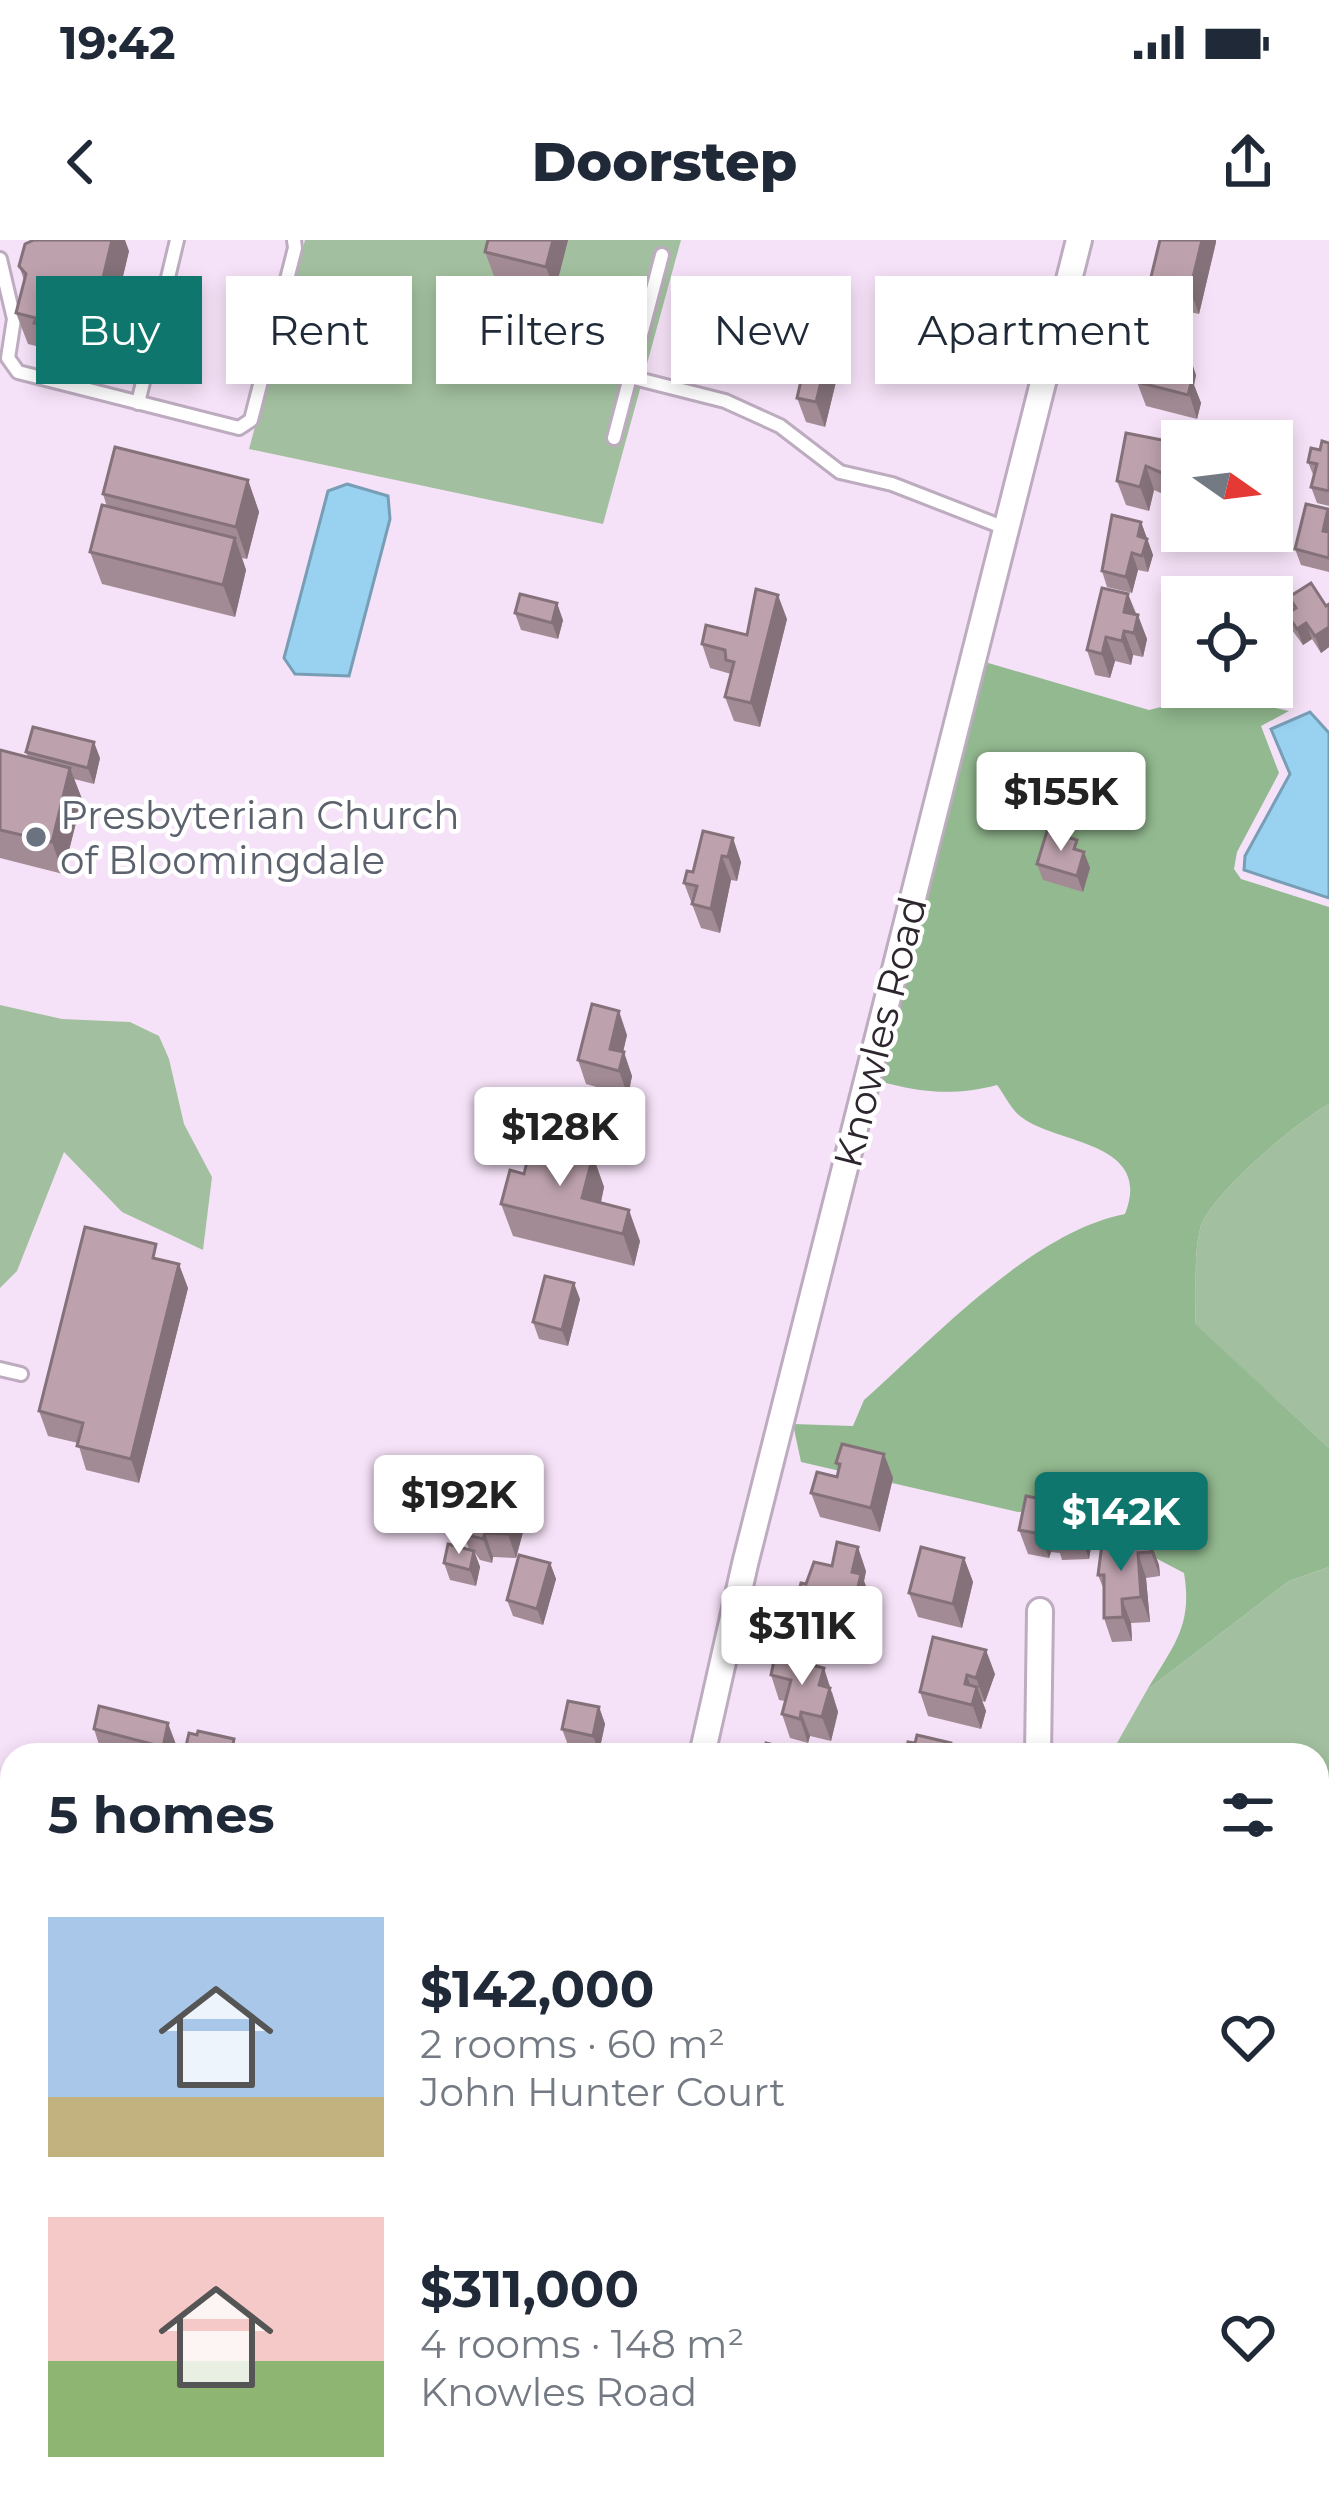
<!DOCTYPE html>
<meta charset="utf-8">
<style>
:root{--surface:#fff;--page:#f2f2f3;--text:#1f2937;--muted:#747a83;--accent:#0f766e}
body{margin:0;font-family:Montserrat,sans-serif;background:var(--page);color:var(--text);height:100vh;display:flex;flex-direction:column;font-size:45px;white-space:nowrap}
*{box-sizing:border-box;margin:0}
p{font-size:39px;color:var(--muted)}
.icon{flex:none;width:66px;height:66px;fill:none;stroke:currentColor;stroke-width:2;stroke-linecap:round;stroke-linejoin:round}
.map{position:relative;flex:1;overflow:hidden}
.drawer{position:absolute;left:0px;top:1503px;width:1329px;height:771px;display:flex;flex-direction:column;background:var(--surface);border-radius:36px 36px 0 0;box-shadow:0 6px 18px #0003}
.drawer>*{flex:none}
.guide{position:absolute;left:36px;top:36px;width:1257px;height:108px;display:flex;gap:24px}
.needle{width:78px;rotate:104deg}
.tools{position:absolute;left:1161px;top:180px;display:grid;gap:24px}
.tools a{display:grid;place-items:center;width:132px;height:132px;border-radius:0px;background:var(--surface);box-shadow:0 6px 18px #0003;font-size:60px}
.price{position:absolute;translate:-50% -102px;padding:0 27px;border-radius:12px;background:#fff;color:#222;font-size:39px;line-height:78px;filter:drop-shadow(0 3px 6px #0008)}
.price::after{content:'';position:absolute;left:50%;top:72px;width:36px;height:27px;margin-left:-18px;background:inherit;clip-path:polygon(0 0,100% 0,50% 100%)}
.price.active{background:var(--accent);color:#fff}
ul{padding:0;list-style:none}
li{display:flex;align-items:center;gap:36px;height:300px;padding:0 48px}
li span{display:grid;place-items:center;flex:none;width:336px;height:240px;border-radius:0px;color:#555}
li>.icon{margin-inline-start:auto}
span .icon{width:144px;height:144px;fill:#fffc;stroke-width:1}
li b{font-size:51px}
h2{display:flex;justify-content:space-between;align-items:center;height:144px;padding:0 48px;font-size:51px}
.pill{padding:0 42px;border-radius:0px;background:var(--surface);box-shadow:0 6px 18px #0003;font-size:42px;line-height:108px}
.pill.active{background:var(--accent);color:#fff}
.status{display:flex;justify-content:space-between;align-items:center;height:84px;padding:0 60px;background:var(--surface);direction:ltr}
.status svg{height:33px;fill:currentColor}
header{display:flex;justify-content:space-between;align-items:center;height:156px;padding:0 48px;background:var(--surface);font-size:54px;font-weight:800}
.map>svg:first-child{display:block}
</style>
<div class="status"><b>19:42</b><svg viewBox="0 0 49 12"><path d="M0 12V9h3v3zM5 12V6h3v6zM10 12V3h3v9zM15 12V0h3v12zM26 1h20v11H26zM47 4h2v5h-2z"/></svg></div>
<header><svg class="icon" aria-label="back" viewBox="0 0 24 24"><path d="M15 5l-7 7 7 7"/></svg>Doorstep<svg class="icon" aria-label="share" viewBox="0 0 24 24"><path d="M12 15V3M7 8l5-5 5 5M5 13v7h14v-7"/></svg></header>
<div class="map">
<svg width="1329" height="2273" viewBox="0 0 1329 2273">
<rect width="100%" height="100%" fill="#f6e2f8"/>
<g fill="#a2c09f">
<path d="M305,0H681L603,284L249,209Z"/>
<path d="M0,765L62,779L130,782L159,796L169,819L184,884L212,937L203,1010L122,972L64,912L17,1031L0,1048Z"/>
<path d="M1329,864V1208L1195,1085C1197,1054 1193,1018 1200,989C1207,957 1299,880 1329,864Z"/>
<path d="M1329,1327V1623L1317,1641V1515H1105L1117,1503L1147,1450L1289,1341Z"/>
</g>
<g fill="#92b98f">
<path d="M985,422L1149,470L1212,454L1289,471L1261,486L1279,533L1237,612L1234,629L1241,639L1329,667V864C1299,880 1207,957 1200,989C1193,1018 1197,1054 1195,1084L1329,1208V1327L1289,1341L1147,1450C1173,1406 1193,1386 1184,1333L1148,1314L1118,1307L1113,1266L1018,1272L801,1222L793,1184L853,1186L864,1160C934,1098 1032,992 1125,974C1154,900 1055,905 1020,876C1011,869 1004,854 997,845C955,856 921,853 879,841Z"/>
<path d="M1329,1623V1909L1317,1906V1641Z"/>
</g>
<g fill="#98d2f0" stroke="#789eb6" stroke-width="3">
<path d="M347,244L388,256L390,279L349,436L295,434L284,418L328,251Z"/>
<path d="M1310,472L1329,493V658L1244,630L1245,616L1290,534L1271,489Z"/>
</g>
<g fill="none" stroke-linecap="round" stroke-linejoin="round">
<g stroke="#bdabbf" stroke-width="18">
<g id="service">
<path d="M0,19L14,79L8,118L18,132L239,188L251,180L295,8L294,0"/>
<path d="M630,137L662,15"/>
<path d="M138,163L177,0"/>
<path d="M614,198L630,137L725,161L780,186L840,232L892,244L1005,288"/>
<path d="M0,1129L21,1134"/>
<path d="M0,1720L12,1706"/>
<path d="M590,2262L628,2273"/>
</g>
</g>
<g stroke="#bdabbf" stroke-width="30">
<g id="minor">
<path d="M702,1515L745,1324L1079,0"/>
<path d="M1038,1515L1040,1371"/>
<path d="M1144,2268L1145,2262"/>
<path d="M100,2273L103,2262"/>
<path d="M517,2273L520,2262"/>
</g>
</g>
<g stroke="#bdabbf" stroke-width="39">
<g id="secondary">
<path d="M0,1602L12,1605"/>
<path d="M1317,1928L1329,1931"/>
</g>
</g>
<use href="#service" stroke="#fff" stroke-width="12"/>
<use href="#minor" stroke="#fff" stroke-width="24"/>
<use href="#secondary" stroke="#fff" stroke-width="33"/>
</g>
<g fill="#a38b95">
<path d="M488,0H568L555,51L494,36L485,12Z"/>
<path d="M1216,2L1199,74L1159,65L1150,41Z"/>
<path d="M129,11L102,124L82,120L81,125L69,122L46,115L44,108L28,104L16,73L24,40L19,26Z"/>
<path d="M833,93L842,117L825,187L806,182L797,158L800,144L796,142L787,118Z"/>
<path d="M1196,135L1194,145L1201,163L1197,179L1146,166L1137,142Z"/>
<path d="M1126,193L1182,216V291L1174,289L1168,272L1172,258L1154,250L1149,271L1126,265L1117,241Z"/>
<path d="M1329,203V266L1317,263L1311,247L1314,237L1308,222Z"/>
<path d="M248,240L259,272L247,319L242,318L246,330L235,377L102,344L90,312L107,267L103,254Z"/>
<path d="M1328,269L1329,271V332L1301,325L1295,309Z"/>
<path d="M1141,282L1153,315L1148,332L1138,330L1132,353L1107,347L1102,331Z"/>
<path d="M1184,291H1220L1217,300Z"/>
<path d="M1128,354L1147,399L1143,417L1133,415L1131,425L1115,421L1110,438L1095,435L1087,410Z"/>
<path d="M1289,357L1326,366L1329,364V407L1321,413L1312,399L1303,405L1292,390L1287,374L1293,369Z"/>
<path d="M515,373L563,380L558,399L521,390Z"/>
<path d="M787,379L760,487L734,481L725,457L731,434L710,428L702,404L747,395Z"/>
<path d="M0,510L28,517L26,512L100,518L94,544L74,539L82,559L63,634L0,618Z"/>
<path d="M703,591L741,622L737,641L731,640L720,693L701,688L684,643L693,632Z"/>
<path d="M1080,611L1084,612L1090,628L1083,652L1043,640L1037,624Z"/>
<path d="M627,795L623,812L632,836L628,856L586,844L578,820Z"/>
<path d="M536,877L528,907L511,902L505,886Z"/>
<path d="M593,916L604,947L601,963L640,1001L634,1026L513,996L501,964L524,934Z"/>
<path d="M161,1020L188,1048L139,1243L86,1230L78,1203L48,1196L39,1171Z"/>
<path d="M580,1059L568,1106L539,1099L533,1082Z"/>
<path d="M884,1214L893,1238L880,1292L820,1277L811,1253L837,1237L839,1230L836,1223Z"/>
<path d="M441,1249L523,1292L516,1318L493,1317L492,1323L480,1320L475,1313L480,1327L476,1346L450,1340L444,1323L469,1309L463,1293L446,1289L437,1265Z"/>
<path d="M1048,1257L1105,1294L1102,1304L1150,1301L1159,1325L1160,1336L1146,1338L1150,1382L1131,1383L1132,1401L1112,1402L1104,1378V1350L1098,1335L1101,1309L1091,1307L1089,1319L1062,1320L1060,1313L1051,1312L1049,1318L1028,1314L1019,1290L1047,1260Z"/>
<path d="M964,1318L973,1342L962,1388L918,1377L909,1353Z"/>
<path d="M550,1323L556,1339L543,1385L513,1376L507,1360Z"/>
<path d="M832,1326L866,1331L864,1341L870,1358L860,1400L851,1398L849,1408L828,1403L826,1411L799,1405L790,1380L801,1362L798,1354L806,1344Z"/>
<path d="M933,1397L995,1434L985,1462L982,1461L986,1471L981,1489L928,1476L920,1452Z"/>
<path d="M771,1435L832,1452L838,1472L831,1501L810,1496L808,1503L790,1498L782,1474L785,1461L779,1460Z"/>
<path d="M599,1467L605,1484L599,1512L568,1505L562,1489Z"/>
<path d="M94,1489L177,1507L175,1515L102,1514Z"/>
<path d="M1317,1980L1326,2029L1321,2028L1318,2038Z"/>
<path d="M1227,2262H1280L1277,2273H1242L1230,2270Z"/>
</g>
<g fill="#847179">
<path d="M112,0H125L129,11L102,124L90,92Z"/>
<path d="M553,0H568L555,51L546,27Z"/>
<path d="M1202,0H1216V2L1199,74L1190,50Z"/>
<path d="M71,88L82,120L81,125L70,93Z"/>
<path d="M833,93L842,117L825,187L816,162Z"/>
<path d="M1188,111L1196,135L1194,145L1201,163L1197,179L1184,137V127Z"/>
<path d="M1177,203L1182,216V243L1178,260L1169,236Z"/>
<path d="M1146,226L1154,250L1149,271L1140,247Z"/>
<path d="M248,240L259,272L247,319L236,287Z"/>
<path d="M1328,269L1329,271V307L1323,291Z"/>
<path d="M1141,282L1153,315L1148,332L1138,296Z"/>
<path d="M235,298L246,330L235,377L223,345Z"/>
<path d="M1132,313L1138,330L1132,353L1126,337Z"/>
<path d="M1128,354L1137,378L1133,396L1124,372Z"/>
<path d="M778,355L787,379L760,487L751,463Z"/>
<path d="M557,363L563,380L558,399L552,383Z"/>
<path d="M1138,375L1147,399L1143,417L1134,393Z"/>
<path d="M1306,383L1312,399L1303,405L1297,389Z"/>
<path d="M1329,387V407L1321,413L1315,396Z"/>
<path d="M1124,391L1133,415L1131,425L1122,401Z"/>
<path d="M1106,397L1115,421L1110,438L1102,414Z"/>
<path d="M94,502L100,518L94,544L88,528Z"/>
<path d="M70,528L82,559L63,634L52,602Z"/>
<path d="M733,598L741,622L737,641L728,617Z"/>
<path d="M1084,612L1090,628L1083,652L1077,636Z"/>
<path d="M722,616L731,640L720,693L711,669Z"/>
<path d="M619,771L627,795L618,833L610,809Z"/>
<path d="M624,812L632,836L628,856L619,831Z"/>
<path d="M530,861L536,877L528,907L522,891Z"/>
<path d="M593,916L604,947L595,987L582,958Z"/>
<path d="M629,970L640,1001L634,1026L623,994Z"/>
<path d="M179,1024L188,1048L139,1243L131,1219Z"/>
<path d="M574,1043L580,1059L568,1106L562,1090Z"/>
<path d="M884,1214L893,1238L880,1292L871,1268Z"/>
<path d="M514,1268L523,1292L516,1318L508,1294Z"/>
<path d="M1096,1270L1105,1294L1101,1310L1093,1285Z"/>
<path d="M1082,1283L1091,1307L1089,1319L1080,1295Z"/>
<path d="M1042,1287L1051,1312L1049,1318L1041,1294Z"/>
<path d="M485,1293L493,1317L492,1323L483,1299Z"/>
<path d="M1150,1301L1159,1325L1160,1336L1151,1312Z"/>
<path d="M858,1307L866,1331L864,1341L870,1358L860,1400L851,1376L852,1332Z"/>
<path d="M474,1311L480,1327L476,1346L470,1330Z"/>
<path d="M1138,1313L1146,1338L1150,1382L1141,1357Z"/>
<path d="M964,1318L973,1342L962,1388L953,1364Z"/>
<path d="M550,1323L556,1339L543,1385L537,1369Z"/>
<path d="M1122,1359L1131,1383L1132,1401L1123,1377Z"/>
<path d="M842,1374L851,1398L849,1408L840,1384Z"/>
<path d="M819,1379L828,1403L826,1411L817,1387Z"/>
<path d="M986,1410L995,1434L985,1462L976,1438Z"/>
<path d="M824,1428L838,1472L831,1501L822,1477L819,1445Z"/>
<path d="M967,1435L974,1456L977,1447L986,1471L981,1489L965,1444Z"/>
<path d="M599,1467L605,1484L599,1512L593,1496Z"/>
<path d="M801,1472L810,1496L808,1503L800,1479Z"/>
<path d="M168,1483L177,1507L175,1515H166L163,1507Z"/>
<path d="M1323,1982L1329,1998V2018L1326,2029L1318,2005Z"/>
<path d="M1317,2017L1321,2028L1318,2038L1317,2034Z"/>
<path d="M1268,2262H1280L1277,2273H1272Z"/>
</g>
<g fill="#bda2ad" stroke="#847179" stroke-width="3">
<path d="M34,0H112L90,92L71,88L70,93L57,90L34,83L36,78L16,73L26,34L19,26L25,4Z"/>
<path d="M488,0H553L546,27L485,12Z"/>
<path d="M1160,0H1202L1190,50L1150,41Z"/>
<path d="M808,86L833,93L816,162L797,158L805,123L787,118L790,107L802,110Z"/>
<path d="M1157,103L1188,111L1184,127V137L1192,139L1188,155L1137,142L1143,120L1152,122Z"/>
<path d="M1126,193L1177,203L1169,236L1146,226L1140,247L1117,241Z"/>
<path d="M1322,201L1329,203V251L1311,247L1317,224L1308,222L1311,208L1320,210Z"/>
<path d="M115,207L248,240L236,287L103,254Z"/>
<path d="M1178,237L1182,238V276L1168,272Z"/>
<path d="M1306,264L1328,269L1323,291L1329,292V318L1295,309Z"/>
<path d="M102,265L235,298L223,345L90,312Z"/>
<path d="M1112,275L1141,282L1138,296L1147,299L1142,316L1132,313L1126,337L1102,331Z"/>
<path d="M1181,343L1222,352L1224,345L1241,349L1240,357H1182V366L1176,365Z"/>
<path d="M1311,343L1326,366L1329,364V387L1315,396L1306,383L1297,389L1287,374L1296,368L1289,357Z"/>
<path d="M1102,348L1128,354L1124,372L1138,375L1134,393L1124,391L1122,401L1106,397L1102,414L1087,410Z"/>
<path d="M756,349L778,355L751,463L725,457L734,422L726,420L725,410L702,404L706,385L747,395Z"/>
<path d="M520,354L557,363L552,383L515,373Z"/>
<path d="M33,487L94,502L88,528L26,512Z"/>
<path d="M0,510L70,528L52,602L0,590Z"/>
<path d="M703,591L733,598L728,617L722,616L711,669L692,664L697,646L684,643L687,631L693,632Z"/>
<path d="M1047,591L1077,600L1074,609L1084,612L1077,636L1037,624Z"/>
<path d="M592,764L619,771L610,809L624,812L619,831L578,820Z"/>
<path d="M513,857L530,861L522,891L505,886Z"/>
<path d="M532,901L593,916L582,958L629,970L623,994L501,964L510,930L524,934Z"/>
<path d="M85,987L156,1004L153,1018L179,1024L131,1219L77,1206L83,1183L39,1171Z"/>
<path d="M545,1036L574,1043L562,1090L533,1082Z"/>
<path d="M842,1204L884,1214L871,1268L811,1253L817,1232L837,1237L840,1224L836,1223Z"/>
<path d="M441,1249L514,1268L508,1294L485,1293L483,1299L471,1296L472,1291L461,1287L465,1271L437,1265Z"/>
<path d="M1026,1256L1047,1260L1048,1257L1096,1270L1093,1285L1082,1283L1080,1295H1053L1054,1290L1042,1287L1041,1294L1019,1290Z"/>
<path d="M1150,1301L1151,1312L1138,1313L1141,1357L1122,1359L1123,1377L1104,1378V1335H1098L1102,1304Z"/>
<path d="M837,1302L858,1307L852,1332L861,1334L851,1376L842,1374L840,1384L819,1379L817,1387L790,1380L795,1362H802L803,1355L798,1354L801,1343L806,1344L814,1322L832,1326Z"/>
<path d="M448,1304L474,1311L470,1330L444,1323Z"/>
<path d="M921,1307L964,1318L953,1364L909,1353Z"/>
<path d="M519,1315L550,1323L537,1369L507,1360Z"/>
<path d="M933,1397L986,1410L976,1438L967,1435L965,1444L977,1447L972,1465L920,1452Z"/>
<path d="M775,1416L824,1428L819,1445L830,1448L822,1477L801,1472L800,1479L782,1474L791,1440L771,1435Z"/>
<path d="M568,1461L599,1467L593,1496L562,1489Z"/>
<path d="M99,1466L168,1483L163,1507L94,1489Z"/>
<path d="M198,1491L234,1499L232,1510L241,1512V1515H184L189,1493L197,1495Z"/>
<path d="M917,1495L951,1503V1515H909L910,1513L906,1512L908,1502L915,1503Z"/>
<path d="M766,1503L814,1515H763Z"/>
<path d="M1317,1980L1323,1982L1318,2005H1317Z"/>
<path d="M566,2262H590L587,2273H564Z"/>
</g>
<circle fill="#6b7280" stroke="#fff" stroke-width="4.5" cx="36" cy="597" r="12"/>
<g text-anchor="middle" dominant-baseline="central" stroke-width="9" stroke-linejoin="round" paint-order="stroke">
<g font-size="39" fill="#5b616d" stroke="#fff" text-anchor="start">
<text x="60" y="575">Presbyterian Church<tspan x="60" dy="45">of Bloomingdale</tspan></text>
</g>
<g font-size="39" fill="#2e262e" stroke="#fff">
<text transform="translate(880 792) rotate(-76)">Knowles Road</text>
</g>
</g>
</svg>
<div class="tools">
<a><svg class="needle" viewBox="-14 -14 28 28"><path d="M0-13l5 13h-10z" fill="#e53935"/><path d="M0 13l5-13h-10z" fill="#747a83"/></svg></a>
<a><svg class="icon" aria-label="locate" viewBox="0 0 24 24"><circle cx="12" cy="12" r="6"/><path d="M12 2v4M12 18v4M2 12h4M18 12h4"/></svg></a>
</div>
<b class="price" style="left:1061px;top:614px">$155K</b>
<b class="price" style="left:560px;top:949px">$128K</b>
<b class="price" style="left:459px;top:1317px">$192K</b>
<b class="price active" style="left:1121px;top:1334px">$142K</b>
<b class="price" style="left:802px;top:1448px">$311K</b>
<div class="guide">
<a class="pill active">Buy</a>
<a class="pill">Rent</a>
<a class="pill">Filters</a>
<a class="pill">New</a>
<a class="pill">Apartment</a>
</div>
<section class="drawer">
<h2>5 homes<svg class="icon" aria-label="filters" viewBox="0 0 24 24"><path d="M4 7h16M4 17h16"/><circle cx="9" cy="7" r="2"/><circle cx="15" cy="17" r="2"/></svg></h2>
<ul>
<li><span style="background:linear-gradient(#a9c7e8 75%,#c2b280 0)"><svg class="icon" aria-label="home" viewBox="0 0 24 24"><path d="M3 11l9-7 9 7M6 9v11h12V9"/></svg></span><div><b>$142,000</b><p>2 rooms · 60 m²</p><p>John Hunter Court</p></div><svg class="icon" aria-label="heart" viewBox="0 0 24 24"><path d="M12 20l-8-8c-3-5 5-10 8-4 3-6 11-1 8 4z"/></svg></li>
<li><span style="background:linear-gradient(#f6c9c9 60%,#8fb573 0)"><svg class="icon" aria-label="home" viewBox="0 0 24 24"><path d="M3 11l9-7 9 7M6 9v11h12V9"/></svg></span><div><b>$311,000</b><p>4 rooms · 148 m²</p><p>Knowles Road</p></div><svg class="icon" aria-label="heart" viewBox="0 0 24 24"><path d="M12 20l-8-8c-3-5 5-10 8-4 3-6 11-1 8 4z"/></svg></li>
</ul>
</section>
</div>
